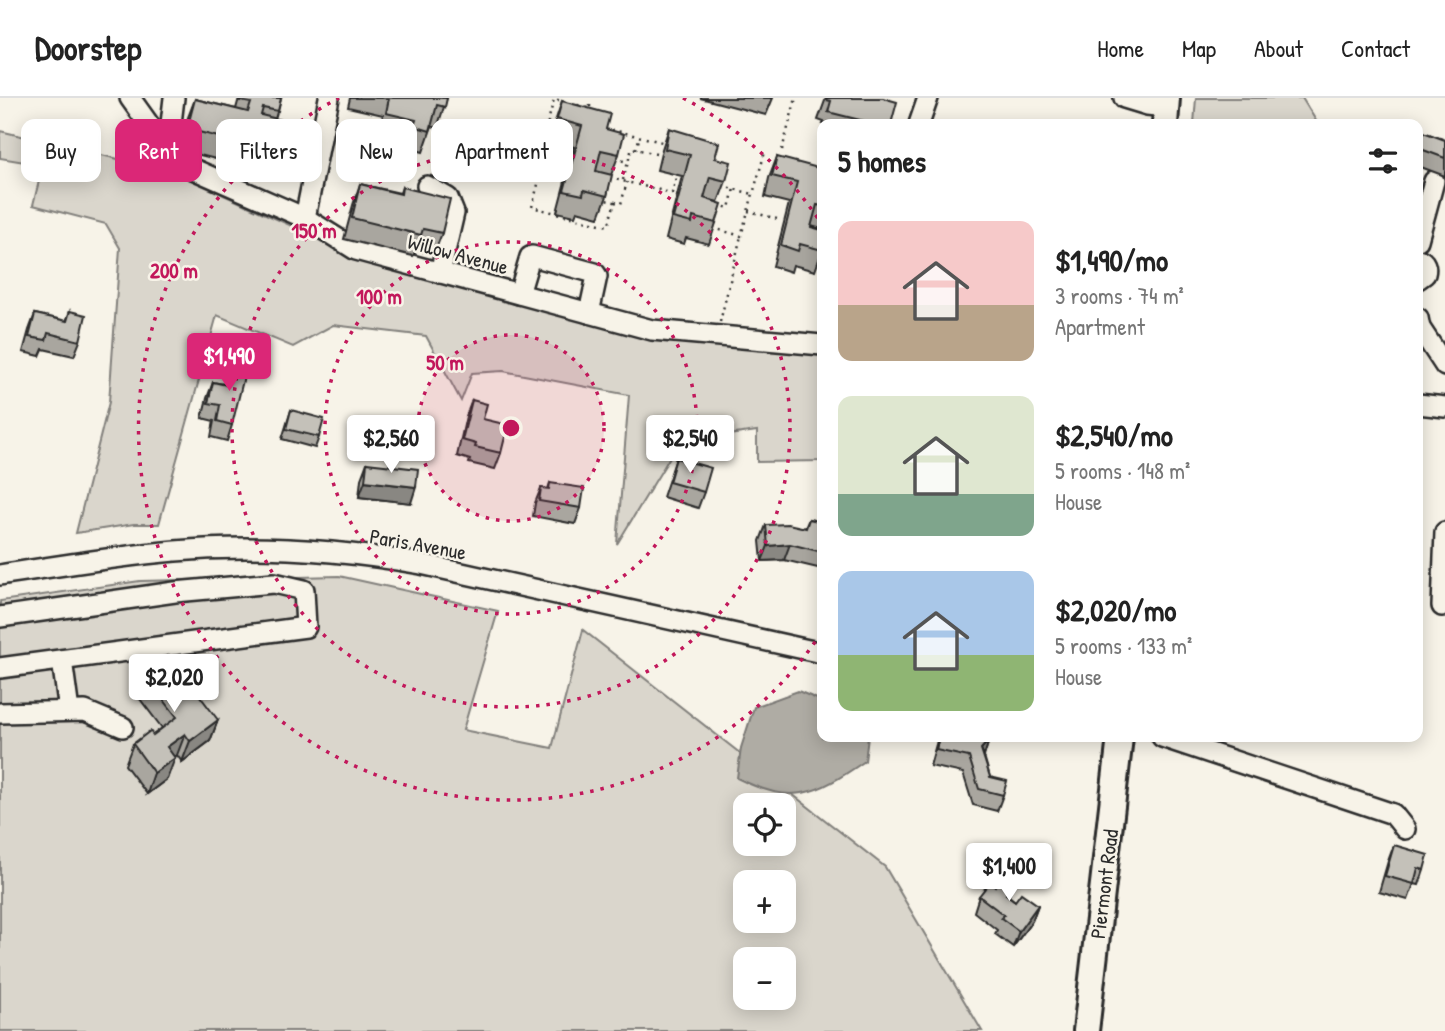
<!DOCTYPE html>
<meta charset="utf-8">
<style>
:root{--surface:#fff;--page:#f2f2f2;--text:#222;--muted:#767676;--line:#e0e0e0;--accent:#db2777}
body{margin:0;font-family:"Patrick Hand",sans-serif;background:var(--page);color:var(--text);height:100vh;display:flex;flex-direction:column;font-size:26px;white-space:nowrap}
*{box-sizing:border-box;margin:0}
p{font-size:23px;color:var(--muted)}
.icon{flex:none;width:38px;height:38px;fill:none;stroke:currentColor;stroke-width:2;stroke-linecap:round;stroke-linejoin:round}
.map{position:relative;flex:1;overflow:hidden}
.panel{position:absolute;left:817px;top:21px;width:606px;height:623px;display:flex;flex-direction:column;background:var(--surface);border-radius:14px;box-shadow:0 4px 18px #0003}
.panel>*{flex:none}
.hud{position:absolute;left:21px;top:21px;width:665px;height:63px;display:flex;gap:14px}
.buttons{position:absolute;left:733px;top:695px;display:grid;gap:14px}
.buttons a{display:grid;place-items:center;width:63px;height:63px;border-radius:14px;background:var(--surface);box-shadow:0 4px 18px #0003;font-size:35px}
.price{position:absolute;translate:-50% -60px;padding:0 16px;border-radius:7px;background:#fff;color:#222;font-size:23px;line-height:46px;filter:drop-shadow(0 2px 4px #0008)}
.price::after{content:'';position:absolute;left:50%;top:42px;width:21px;height:16px;margin-left:-10px;background:inherit;clip-path:polygon(0 0,100% 0,50% 100%)}
.price.selected{background:var(--accent);color:#fff}
ul{padding:0;list-style:none}
li{display:flex;align-items:center;gap:21px;height:175px;padding:0 21px}
li span{display:grid;place-items:center;flex:none;width:196px;height:140px;border-radius:14px;color:#555}
li>.icon{margin-inline-start:auto}
span .icon{width:84px;height:84px;fill:#fffc;stroke-width:1}
li b{font-size:30px}
h2{display:flex;justify-content:space-between;align-items:center;height:84px;padding:0 21px;font-size:30px}
.tag{padding:0 24px;border-radius:14px;background:var(--surface);box-shadow:0 4px 18px #0003;font-size:24px;line-height:63px}
.tag.selected{background:var(--accent);color:#fff}
header{display:flex;align-items:center;gap:42px;box-sizing:border-box;height:98px;padding:0 35px;background:var(--surface);border-bottom:2px solid var(--line)}
header strong{font-size:33px}
nav{display:flex;gap:38px;margin-inline-start:auto;font-size:24px}
.map>svg:first-child{display:block}
</style>
<header>
<strong>Doorstep</strong>
<nav><a>Home</a><a>Map</a><a>About</a><a>Contact</a></nav>
</header>
<div class="map">
<svg width="1445" height="933" viewBox="0 0 1445 933">
<rect width="100%" height="100%" fill="#f7f3e8"/>
<filter id="ink" filterUnits="userSpaceOnUse"><feTurbulence type="fractalNoise" baseFrequency=".0143" numOctaves="2"/><feDisplacementMap in="SourceGraphic" scale="14" xChannelSelector="R" yChannelSelector="G"/><feConvolveMatrix kernelMatrix="1 2 1 2 8 2 1 2 1" color-interpolation-filters="sRGB"/></filter>
<g filter="url(#ink)">
<g fill="#dad6cc" stroke="#82807c" stroke-width="2" fill-rule="evenodd">
<path d="M1196,0H1302L1318,26H1194Z"/>
<path d="M0,33L173,74L375,166L634,236L822,249V363L757,364V333L679,344L617,446L629,297L503,273L472,275L461,303L426,238L333,227L293,249L217,217L159,426H134L76,435L109,304L120,150L106,126L33,107L43,67L0,60Z"/>
<path d="M339,478L498,513L463,632L552,650L583,532L885,769L982,933H0V503L140,483ZM746,707H784V746H746ZM746,784H784V822H746ZM746,861H784V900H746Z"/>
</g>
<path fill="#afaca4" stroke="#7a7874" stroke-width="2" d="M798,593L822,603V639H868L865,663C816,697 793,708 737,680L741,650L754,609Z"/>
<g fill="none" stroke-linecap="round" stroke-linejoin="round">
<g stroke="#2b2b2b" stroke-width="24">
<g id="minor">
<path d="M130,0L175,63L305,120L356,152L652,232L822,247"/>
<path d="M1124,0L1147,7L1166,9"/>
<path d="M919,26L928,0"/>
<path d="M168,51L174,0"/>
<path d="M427,88L448,100L454,115L440,175"/>
<path d="M305,120L329,0"/>
<path d="M1418,142L1434,83"/>
<path d="M1418,161C1425,163 1427,169 1425,176L1418,181"/>
<path d="M519,196L530,159L532,158L595,175L597,178L589,215"/>
<path d="M1418,220L1420,230L1445,268"/>
<path d="M1418,306L1445,309"/>
<path d="M0,477C58,468 117,458 175,453C257,446 340,452 421,466L822,555"/>
<path d="M1442,508L1445,434"/>
<path d="M0,519L175,494L274,485L304,492L306,529L0,570"/>
<path d="M62,562L69,613"/>
<path d="M0,615L85,613L123,629"/>
<path d="M1162,639L1393,716L1405,731"/>
</g>
</g>
<g stroke="#2b2b2b" stroke-width="30">
<g id="major">
<path d="M1165,26L1167,0"/>
<path d="M1086,933L1120,639"/>
</g>
</g>
<g stroke="#2b2b2b" stroke-width="2.5" stroke-dasharray="2 5" stroke-linecap="butt">
<path d="M590,7V10L554,1L535,73L541,75L532,109L608,128L615,104L605,102"/>
<path d="M605,30L666,45"/>
<path d="M636,51L640,38"/>
<path d="M782,52L796,0"/>
<path d="M615,61L628,64"/>
<path d="M610,80L672,95L677,77"/>
<path d="M623,82L632,50L660,57"/>
<path d="M722,88L753,96"/>
<path d="M615,104L621,106L627,84"/>
<path d="M718,107L729,110L734,91"/>
<path d="M748,113L781,122"/>
<path d="M713,130L741,138L765,54"/>
<path d="M720,224L741,138"/>
</g>
<use href="#minor" stroke="#f7f3e8" stroke-width="19"/>
<use href="#major" stroke="#f7f3e8" stroke-width="24"/>
</g>
<g fill="#a9a69f" stroke="#2b2b2b" stroke-width="2">
<path d="M239,0H281L275,21L302,60L295,81L180,52L187,22L195,1L236,11Z"/>
<path d="M350,0H447L437,30L432,28L423,54L406,49L408,43L378,36L383,17L348,9Z"/>
<path d="M700,0H773L766,17Z"/>
<path d="M826,0H883L891,26H823L824,24L818,22Z"/>
<path d="M562,3L606,31L619,56L611,77L607,98L599,119L577,113L575,118L557,114L574,49L549,42Z"/>
<path d="M669,30L715,60L726,83L718,104L710,102L716,125L709,146L686,140L684,146L666,141L682,78L657,72L662,51Z"/>
<path d="M1418,32L1445,42V78L1418,68Z"/>
<path d="M777,59L822,87V131L811,128L822,132V153L815,173L793,167L791,174L773,168L789,105L765,99L769,80Z"/>
<path d="M360,86L400,95L402,89L442,135L434,156L416,152L413,158L344,141L353,107Z"/>
<path d="M70,213L80,243L74,258L43,251L40,258L23,254L29,232L35,216L66,223Z"/>
<path d="M233,263L232,327L227,343L211,339L214,323L202,320L207,300L213,284L225,286Z"/>
<path d="M472,302L483,321L501,355L495,371L469,365L470,362L457,358L466,318Z"/>
<path d="M291,312L319,339L315,350L282,341Z"/>
<path d="M676,360L704,394L698,410L663,399Z"/>
<path d="M367,365L411,405L359,399L361,381Z"/>
<path d="M550,385L581,410L575,426L533,418L535,405L541,390L548,391Z"/>
<path d="M809,421L822,424V471L784,462L762,463L760,443L766,427L805,430Z"/>
<path d="M144,576L218,622L210,643L182,664L177,657L174,659L167,681L147,696L125,667L133,646L153,637L162,630L137,597Z"/>
<path d="M938,639L989,642L984,658L990,679L1003,697L997,713L973,707L963,675L930,668Z"/>
<path d="M1394,747L1424,772L1419,787L1414,786L1408,802L1379,794L1388,763Z"/>
<path d="M1013,785L1009,798L1015,803L1038,807L1032,823L1013,849L995,836L997,832L974,814L979,798L995,788Z"/>
</g>
<g fill="#898782" stroke="#2b2b2b" stroke-width="2">
<path d="M365,383L416,389L411,405L359,399Z"/>
<path d="M790,446L784,462L762,463L768,448Z"/>
<path d="M218,622L210,643L182,664L190,643Z"/>
<path d="M185,636L177,657L160,670L167,649Z"/>
<path d="M989,642L984,658L981,651Z"/>
<path d="M175,660L167,681L147,696L154,675Z"/>
<path d="M1013,785L1007,801L1006,796Z"/>
<path d="M1038,807L1032,823L1013,849L1019,833Z"/>
</g>
<g fill="#c4c1b9" stroke="#2b2b2b" stroke-width="2">
<path d="M241,0H281L278,13L263,10L261,17L310,29L302,60L187,31L195,1L248,14L251,5L240,3Z"/>
<path d="M389,0H447L445,9L437,7L430,33L414,28L416,22L386,15Z"/>
<path d="M827,0H883L897,4L891,26H863L864,23L828,14L831,3L826,2Z"/>
<path d="M562,3L610,16L606,31L624,36L619,56L601,52L596,73L612,77L607,98L584,92L583,97L564,93L582,28L557,21Z"/>
<path d="M669,30L719,45L715,60L731,64L726,83L710,79L704,100L722,106L716,125L693,119L692,125L673,120L690,57L665,51Z"/>
<path d="M1418,32L1445,42V60L1418,50Z"/>
<path d="M777,59L822,71V108L817,107L811,129L822,132V152L800,146L798,153L781,147L797,84L772,78Z"/>
<path d="M360,86L401,96L402,89L450,101L442,135L423,131L421,137L352,120Z"/>
<path d="M70,213L86,217L80,243L48,235L46,242L29,239L35,216L67,223Z"/>
<path d="M233,263L247,266L232,327L217,323L220,307L208,305L213,284L227,287Z"/>
<path d="M472,302L487,306L483,321L508,327L501,355L475,349L476,346L462,342Z"/>
<path d="M291,312L324,321L319,339L286,331Z"/>
<path d="M676,360L711,370L704,394L669,384Z"/>
<path d="M367,365L418,371L416,389L365,383Z"/>
<path d="M550,385L584,390L581,410L539,403L541,390L549,391Z"/>
<path d="M809,421L822,424V454L790,446L768,448L766,427L788,426L806,430Z"/>
<path d="M169,557L218,622L190,643L185,636L167,649L175,660L154,675L133,646L150,633L153,637L177,619L144,576Z"/>
<path d="M939,639H963L972,642L974,639H985L989,642L981,651L990,679L1007,683L1003,697L979,691L969,659L936,652Z"/>
<path d="M1394,747L1428,757L1424,772L1418,770L1414,786L1385,778Z"/>
<path d="M1002,778L1013,785L1006,796L1015,803L1021,795L1038,807L1019,833L1001,820L1004,817L979,798L990,784L995,788Z"/>
</g>
</g>
<circle cx="511" cy="330" r="93" fill="#c2185b" fill-opacity=".12"/>
<g fill="none" stroke="#c2185b" stroke-width="3.5" stroke-dasharray="3.5 7">
<circle cx="511" cy="330" r="93"/>
<circle cx="511" cy="330" r="186"/>
<circle cx="511" cy="330" r="279"/>
<path d="M821 535A372 372 0 1 1 339 0M683 0A372 372 0 0 1 821 125"/>
</g>
<g text-anchor="middle" dominant-baseline="central" stroke-width="5" stroke-linejoin="round" paint-order="stroke">
<g font-size="21" fill="#2b2b2b" stroke="#f7f3e8">
<text transform="translate(458 156) rotate(15)">Willow Avenue</text>
<text transform="translate(418 446) rotate(10)">Paris Avenue</text>
<text transform="translate(1104 786) rotate(-83)">Piermont Road</text>
</g>
</g>
<circle cx="511" cy="330" r="10" fill="#c2185b" stroke="#f7f3e8" stroke-width="3.5"/>
<g font-size="21" text-anchor="middle" font-weight="bold" fill="#c2185b" stroke="#f7f3e8" stroke-width="5" stroke-linejoin="round" paint-order="stroke">
<text x="314" y="140">150 m</text>
<text x="174" y="180">200 m</text>
<text x="379" y="206">100 m</text>
<text x="445" y="272">50 m</text>
</g>
</svg>
<div class="buttons">
<a><svg class="icon" aria-label="locate" viewBox="0 0 24 24"><circle cx="12" cy="12" r="6"/><path d="M12 2v4M12 18v4M2 12h4M18 12h4"/></svg></a>
<a>+</a>
<a>−</a>
</div>
<b class="price selected" style="left:229px;top:295px">$1,490</b>
<b class="price" style="left:391px;top:377px">$2,560</b>
<b class="price" style="left:690px;top:377px">$2,540</b>
<b class="price" style="left:174px;top:616px">$2,020</b>
<b class="price" style="left:1009px;top:805px">$1,400</b>
<div class="hud">
<a class="tag">Buy</a>
<a class="tag selected">Rent</a>
<a class="tag">Filters</a>
<a class="tag">New</a>
<a class="tag">Apartment</a>
</div>
<section class="panel">
<h2>5 homes<svg class="icon" aria-label="filters" viewBox="0 0 24 24"><path d="M4 7h16M4 17h16"/><circle cx="9" cy="7" r="2"/><circle cx="15" cy="17" r="2"/></svg></h2>
<ul>
<li><span style="background:linear-gradient(#f6c9c9 60%,#b9a48a 0)"><svg class="icon" aria-label="home" viewBox="0 0 24 24"><path d="M3 11l9-7 9 7M6 9v11h12V9"/></svg></span><div><b>$1,490/mo</b><p>3 rooms · 74 m²</p><p>Apartment</p></div></li>
<li><span style="background:linear-gradient(#dfe7d0 70%,#7fa58c 0)"><svg class="icon" aria-label="home" viewBox="0 0 24 24"><path d="M3 11l9-7 9 7M6 9v11h12V9"/></svg></span><div><b>$2,540/mo</b><p>5 rooms · 148 m²</p><p>House</p></div></li>
<li><span style="background:linear-gradient(#a9c7e8 60%,#8fb573 0)"><svg class="icon" aria-label="home" viewBox="0 0 24 24"><path d="M3 11l9-7 9 7M6 9v11h12V9"/></svg></span><div><b>$2,020/mo</b><p>5 rooms · 133 m²</p><p>House</p></div></li>
</ul>
</section>
</div>
